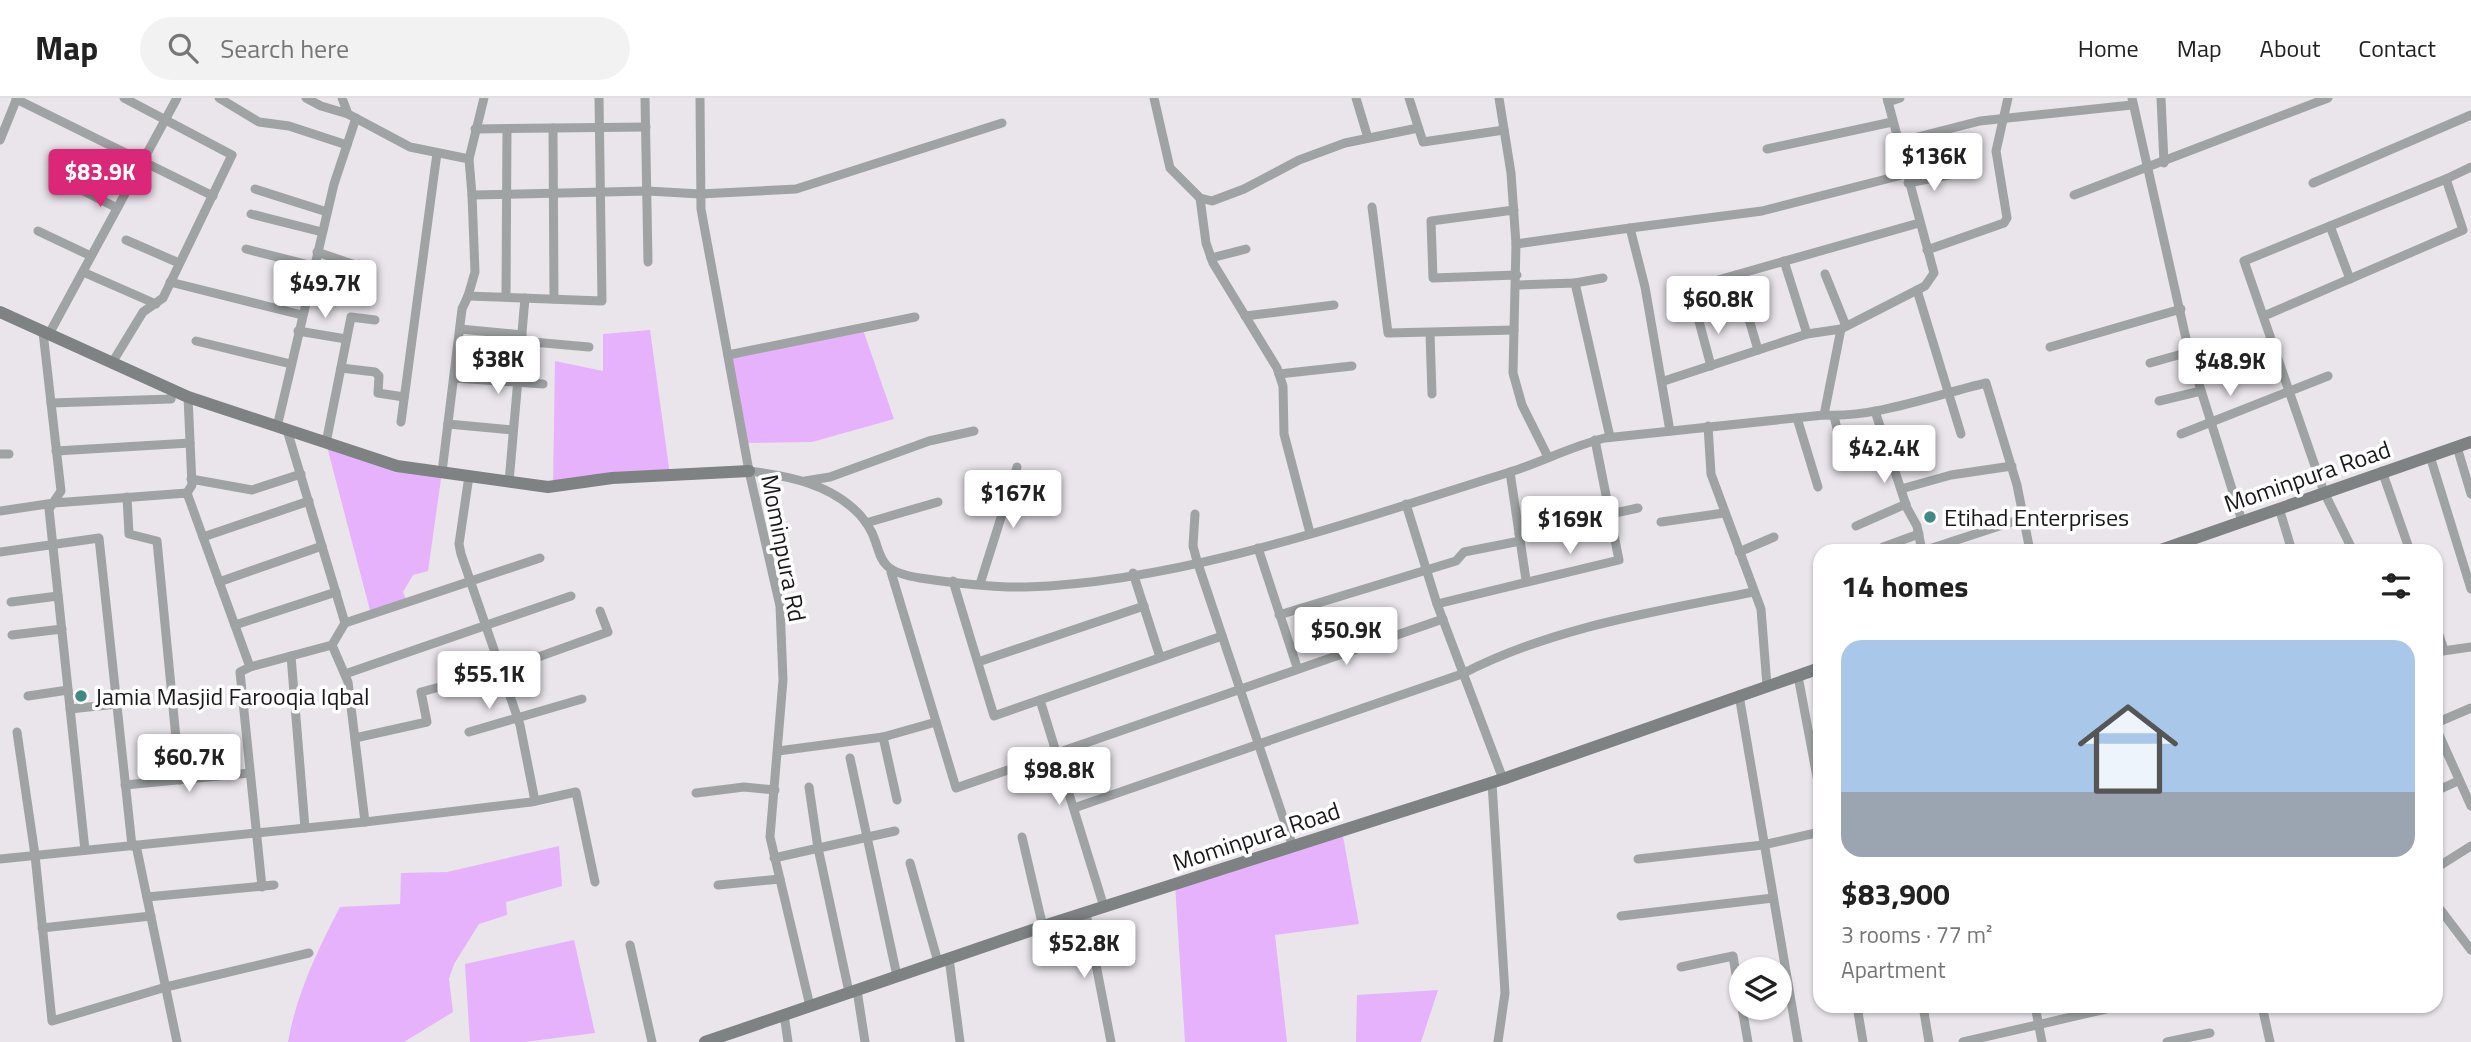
<!DOCTYPE html>
<meta charset="utf-8">
<style>
:root{--surface:#fff;--page:#f2f2f2;--text:#222;--muted:#767676;--line:#e0e0e0;--accent:#db2777}
body{margin:0;font-family:"Titillium Web",sans-serif;background:var(--page);color:var(--text);height:100vh;display:flex;flex-direction:column;font-size:26px;white-space:nowrap}
*{box-sizing:border-box;margin:0}
p{font-size:23px;color:var(--muted)}
.icon{flex:none;width:38px;height:38px;fill:none;stroke:currentColor;stroke-width:2;stroke-linecap:round;stroke-linejoin:round}
.map{position:relative;flex:1;overflow:hidden}
.sheet{position:absolute;left:1813px;top:446px;width:630px;height:469px;display:flex;flex-direction:column;background:var(--surface);border-radius:21px;box-shadow:0 2px 5px #0004}
.sheet>*{flex:none}
.buttons{position:absolute;left:1729px;top:859px;display:grid;gap:14px}
.buttons a{display:grid;place-items:center;width:63px;height:63px;border-radius:50%;background:var(--surface);box-shadow:0 2px 5px #0004;font-size:35px}
.price{position:absolute;translate:-50% -60px;padding:0 16px;border-radius:7px;background:#fff;color:#222;font-size:23px;line-height:46px;filter:drop-shadow(0 2px 4px #0008)}
.price::after{content:'';position:absolute;left:50%;top:42px;width:21px;height:16px;margin-left:-10px;background:inherit;clip-path:polygon(0 0,100% 0,50% 100%)}
.price.active{background:var(--accent);color:#fff}
ul{padding:0;list-style:none}
li{display:grid;align-content:center;gap:14px;height:371px;padding:0 28px}
li span{display:grid;place-items:center;height:217px;border-radius:21px;color:#555}
li>.icon{margin-inline-start:auto}
span .icon{width:126px;height:126px;fill:#fffc;stroke-width:1}
li b{font-size:30px}
h2{display:flex;justify-content:space-between;align-items:center;height:84px;padding:0 28px;font-size:30px}
header{display:flex;align-items:center;gap:42px;box-sizing:border-box;height:98px;padding:0 35px;background:var(--surface);border-bottom:2px solid var(--line)}
header strong{font-size:33px}
nav{display:flex;gap:38px;margin-inline-start:auto;font-size:24px}
.search{width:490px;height:63px;background:var(--page);display:flex;align-items:center;gap:18px;box-sizing:border-box;padding:0 24px;border-radius:38px;color:var(--muted);font-size:26px}
.map>svg:first-child{display:block}
</style>
<header>
<strong>Map</strong>
<div class="search"><svg class="icon" aria-label="search" viewBox="0 0 24 24"><circle cx="10" cy="10" r="6"/><path d="M15 15l6 6"/></svg>Search here</div>
<nav><a>Home</a><a>Map</a><a>About</a><a>Contact</a></nav>
</header>
<div class="map">
<svg width="2471" height="944" viewBox="0 0 2471 944">
<rect width="100%" height="100%" fill="#e9e5eb"/>
<g fill="#e6b2fb">
<path d="M862,229L894,321L812,344L744,345L728,257Z"/>
<path d="M650,232L670,377L553,388L555,263L603,273V236Z"/>
<path d="M326,345L442,374L428,473L413,477L403,494L407,504L371,516Z"/>
<path d="M1342,733L1359,826L1275,837L1287,944H1185L1175,786Z"/>
<path d="M559,748L562,788L506,804L507,817L479,826L454,866L449,881L453,914L404,944H288C296,897 318,851 340,809L400,806L401,775L447,774Z"/>
<path d="M574,842L595,935L524,944H470L465,866Z"/>
<path d="M1438,892L1421,944H1356L1357,897Z"/>
</g>
<g fill="none" stroke-linecap="round" stroke-linejoin="round">
<g stroke="#a0a3a3" stroke-width="9">
<path d="M219,0L259,24L289,28L347,47"/>
<path d="M306,0L321,8L348,16"/>
<path d="M342,0L348,16L410,49L469,61L472,97L648,93L700,96L796,91L1002,25"/>
<path d="M645,0L648,164"/>
<path d="M700,0L701,111L749,373L780,508L783,582L770,739L810,908"/>
<path d="M1154,0L1170,70L1200,100L1206,145L1213,165L1277,270L1283,288L1284,336L1310,435"/>
<path d="M1356,0L1368,40"/>
<path d="M1409,0L1423,44L1504,32"/>
<path d="M1499,0L1511,75L1516,146L1513,275L1522,307L1548,359"/>
<path d="M2132,0L2189,254L2242,423"/>
<path d="M2161,0L2164,65"/>
<path d="M16,1L213,98"/>
<path d="M1888,4L1900,0"/>
<path d="M553,30L554,201"/>
<path d="M475,31L646,29"/>
<path d="M0,42L17,0"/>
<path d="M1898,44L1980,23L2132,7"/>
<path d="M1767,51L1892,24"/>
<path d="M469,61L484,0"/>
<path d="M68,85L117,110"/>
<path d="M1908,85L1954,76"/>
<path d="M2313,85L2471,17"/>
<path d="M255,91L327,114"/>
<path d="M472,97L475,174L468,198L602,203L599,0"/>
<path d="M2074,97L2328,0"/>
<path d="M1200,100L1212,103L1244,91L1299,62L1345,45L1418,30"/>
<path d="M1372,109L1388,235L1514,232"/>
<path d="M1514,112L1431,123L1433,180L1517,177"/>
<path d="M251,116L322,134"/>
<path d="M2330,128L2350,181"/>
<path d="M1630,130L1762,113L1906,76"/>
<path d="M38,133L91,158"/>
<path d="M126,142L179,165"/>
<path d="M1516,146L1630,130L1645,189L1670,333"/>
<path d="M246,151L313,168"/>
<path d="M1927,152L2004,125L2007,120L1996,53L2008,0"/>
<path d="M317,154L367,171"/>
<path d="M1211,160L1246,151"/>
<path d="M1784,163L1807,236"/>
<path d="M83,174L156,206"/>
<path d="M1825,176L1846,228"/>
<path d="M1736,177L1758,252"/>
<path d="M1718,182L1919,125"/>
<path d="M170,184L302,217"/>
<path d="M1575,185L1603,180"/>
<path d="M1516,187L1575,185L1610,339"/>
<path d="M1917,192L1961,336"/>
<path d="M506,199L507,31"/>
<path d="M1697,216L1711,268"/>
<path d="M1245,218L1334,207"/>
<path d="M2264,218L2463,132L2446,81L2471,69"/>
<path d="M460,231L522,237"/>
<path d="M298,233L346,241"/>
<path d="M43,234L61,393L49,411L85,752"/>
<path d="M1430,235L1432,296"/>
<path d="M49,236L177,0"/>
<path d="M196,243L291,266"/>
<path d="M521,243L589,249"/>
<path d="M2050,249L2181,211"/>
<path d="M728,257L915,219"/>
<path d="M112,265L143,214L163,200L232,57L124,0"/>
<path d="M2150,265L2189,254"/>
<path d="M341,270L375,274L379,278L378,295L404,299"/>
<path d="M1279,276L1352,268"/>
<path d="M455,280L543,286"/>
<path d="M1664,283L1807,236L1841,231"/>
<path d="M2159,303L2201,293"/>
<path d="M51,305L171,301L173,292"/>
<path d="M1875,313L1907,410L1917,428L1922,453"/>
<path d="M1824,317C1875,320 1935,297 1986,285L2017,387L2030,453"/>
<path d="M1834,318L1843,356"/>
<path d="M1797,320L1818,389"/>
<path d="M401,324L437,55"/>
<path d="M448,326L513,332"/>
<path d="M1708,328L1711,376L1761,511L1767,588"/>
<path d="M277,329L334,86L356,20"/>
<path d="M2181,336L2328,278"/>
<path d="M326,345L351,219L375,222"/>
<path d="M2457,349L2471,396"/>
<path d="M56,353L190,345"/>
<path d="M0,356H9"/>
<path d="M2430,358L2471,491"/>
<path d="M749,373C789,378 831,386 860,417C889,449 865,472 920,480C954,485 992,490 1026,489C1184,484 1359,421 1510,374C1542,364 1572,348 1605,340L1824,317L1841,231L1925,188L1934,175L1887,0"/>
<path d="M2382,373L2410,453"/>
<path d="M442,374L462,211L468,198"/>
<path d="M1510,374L1526,482"/>
<path d="M469,378L459,446L461,456L520,627L535,703"/>
<path d="M191,381L252,392L301,376"/>
<path d="M805,383L830,379L929,343L974,333"/>
<path d="M509,384L525,200"/>
<path d="M1901,391L1951,377L2012,368"/>
<path d="M187,395L192,387L188,299"/>
<path d="M127,399L129,436L157,443L180,682"/>
<path d="M1406,406L1437,506L1503,681"/>
<path d="M2279,410L2292,453"/>
<path d="M0,413L54,405L187,395L250,569L240,574L262,789"/>
<path d="M1195,416L1193,448L1197,463L1293,749"/>
<path d="M1661,424L1724,415"/>
<path d="M866,425L938,404"/>
<path d="M1856,428L1906,406"/>
<path d="M1519,436L1638,410"/>
<path d="M203,439L309,403"/>
<path d="M1883,449L1919,436"/>
<path d="M1258,450L1297,569"/>
<path d="M1923,453L2024,420"/>
<path d="M2353,453L2324,394L2244,163L2446,81"/>
<path d="M0,454L99,440L132,748"/>
<path d="M1739,454L1774,439"/>
<path d="M891,474L956,690L1443,521"/>
<path d="M1133,475L1160,559"/>
<path d="M953,483L994,618L1222,538"/>
<path d="M219,484L322,448"/>
<path d="M980,486L1017,369"/>
<path d="M11,504L58,498"/>
<path d="M1437,506L1619,462L1595,342"/>
<path d="M1279,517L1456,463L1464,454L1520,443"/>
<path d="M345,525L540,460"/>
<path d="M235,527L336,494"/>
<path d="M2436,528L2444,552"/>
<path d="M12,537L62,531"/>
<path d="M332,547L348,584L365,724"/>
<path d="M2436,554L2471,549"/>
<path d="M291,558L305,730"/>
<path d="M978,564L1144,508"/>
<path d="M250,569L332,547L345,525L287,332"/>
<path d="M345,576L571,498"/>
<path d="M1798,578L1820,695"/>
<path d="M1739,597L1798,944"/>
<path d="M28,598L68,592"/>
<path d="M1040,602L1104,809"/>
<path d="M70,611L117,606"/>
<path d="M2436,625L2471,610"/>
<path d="M2436,630L2471,708"/>
<path d="M17,634L35,757L52,923L166,889L309,855"/>
<path d="M469,634L582,601"/>
<path d="M883,639L897,702"/>
<path d="M355,640L427,624L421,594L499,573L608,534L600,513"/>
<path d="M778,653L883,639L936,624"/>
<path d="M850,660L897,878"/>
<path d="M1492,685L1505,895L1498,944"/>
<path d="M125,687L250,675"/>
<path d="M809,689L818,750L849,894"/>
<path d="M2436,693L2458,683"/>
<path d="M696,695L744,689L775,692"/>
<path d="M1074,710L1462,576C1553,529 1654,514 1753,494"/>
<path d="M1022,739L1043,829"/>
<path d="M136,747L177,944"/>
<path d="M774,760L895,733"/>
<path d="M0,761L365,724L531,704L576,694L595,784"/>
<path d="M1638,761L1763,747L1820,734"/>
<path d="M910,765L938,864"/>
<path d="M2436,770L2471,748"/>
<path d="M718,787L780,781"/>
<path d="M147,799L274,787"/>
<path d="M2436,806L2471,852"/>
<path d="M1086,815L1111,944"/>
<path d="M1621,818L1773,800"/>
<path d="M42,830L151,818"/>
<path d="M630,847L652,944"/>
<path d="M949,860L960,944"/>
<path d="M1681,869L1733,858L1741,907"/>
<path d="M857,892L865,944"/>
<path d="M1857,908L1863,944"/>
<path d="M1923,908L1929,944"/>
<path d="M2035,908L2042,944"/>
<path d="M2262,908L2270,944"/>
<path d="M1742,910L1748,944"/>
<path d="M784,916L788,944"/>
<path d="M1963,944L2119,908"/>
<path d="M2167,944L2210,935"/>
</g>
<g stroke="#7e8282" stroke-width="12">
<path d="M0,214L188,299L397,368L548,389L612,380L749,373"/>
<path d="M2158,453L2471,344"/>
<path d="M705,944L1050,826L1503,681L1820,570"/>
</g>
</g>
<g fill="#418985" stroke="#fff" stroke-width="2.5">
<circle cx="1930" cy="419" r="7"/>
<circle cx="81" cy="598" r="7"/>
</g>
<g text-anchor="middle" dominant-baseline="central" stroke-width="7" stroke-linejoin="round" paint-order="stroke">
<g font-size="24" fill="#1b191b" stroke="#fff">
<text transform="translate(2307 378) rotate(-19)">Mominpura Road</text>
<text transform="translate(784 450) rotate(79)">Mominpura Rd</text>
<text transform="translate(1256 738) rotate(-18)">Mominpura Road</text>
</g>
<g font-size="24" fill="#1b191b" stroke="#fff" text-anchor="start">
<text x="1944" y="419">Etihad Enterprises</text>
<text x="95" y="598">Jamia Masjid Farooqia Iqbal</text>
</g>
</g>
</svg>
<div class="buttons">
<a><svg class="icon" aria-label="layers" viewBox="0 0 24 24"><path d="M12 4l9 5-9 5-9-5zM3 14l9 5 9-5"/></svg></a>
</div>
<b class="price" style="left:1934px;top:95px">$136K</b>
<b class="price active" style="left:100px;top:111px">$83.9K</b>
<b class="price" style="left:325px;top:222px">$49.7K</b>
<b class="price" style="left:1718px;top:238px">$60.8K</b>
<b class="price" style="left:498px;top:298px">$38K</b>
<b class="price" style="left:2230px;top:300px">$48.9K</b>
<b class="price" style="left:1884px;top:387px">$42.4K</b>
<b class="price" style="left:1013px;top:432px">$167K</b>
<b class="price" style="left:1570px;top:458px">$169K</b>
<b class="price" style="left:1346px;top:569px">$50.9K</b>
<b class="price" style="left:489px;top:613px">$55.1K</b>
<b class="price" style="left:189px;top:696px">$60.7K</b>
<b class="price" style="left:1059px;top:709px">$98.8K</b>
<b class="price" style="left:1084px;top:882px">$52.8K</b>
<section class="sheet">
<h2>14 homes<svg class="icon" aria-label="filters" viewBox="0 0 24 24"><path d="M4 7h16M4 17h16"/><circle cx="9" cy="7" r="2"/><circle cx="15" cy="17" r="2"/></svg></h2>
<ul>
<li><span style="background:linear-gradient(#a9c7e8 70%,#9aa5b1 0)"><svg class="icon" aria-label="home" viewBox="0 0 24 24"><path d="M3 11l9-7 9 7M6 9v11h12V9"/></svg></span><div><b>$83,900</b><p>3 rooms · 77 m²</p><p>Apartment</p></div></li>
</ul>
</section>
</div>
